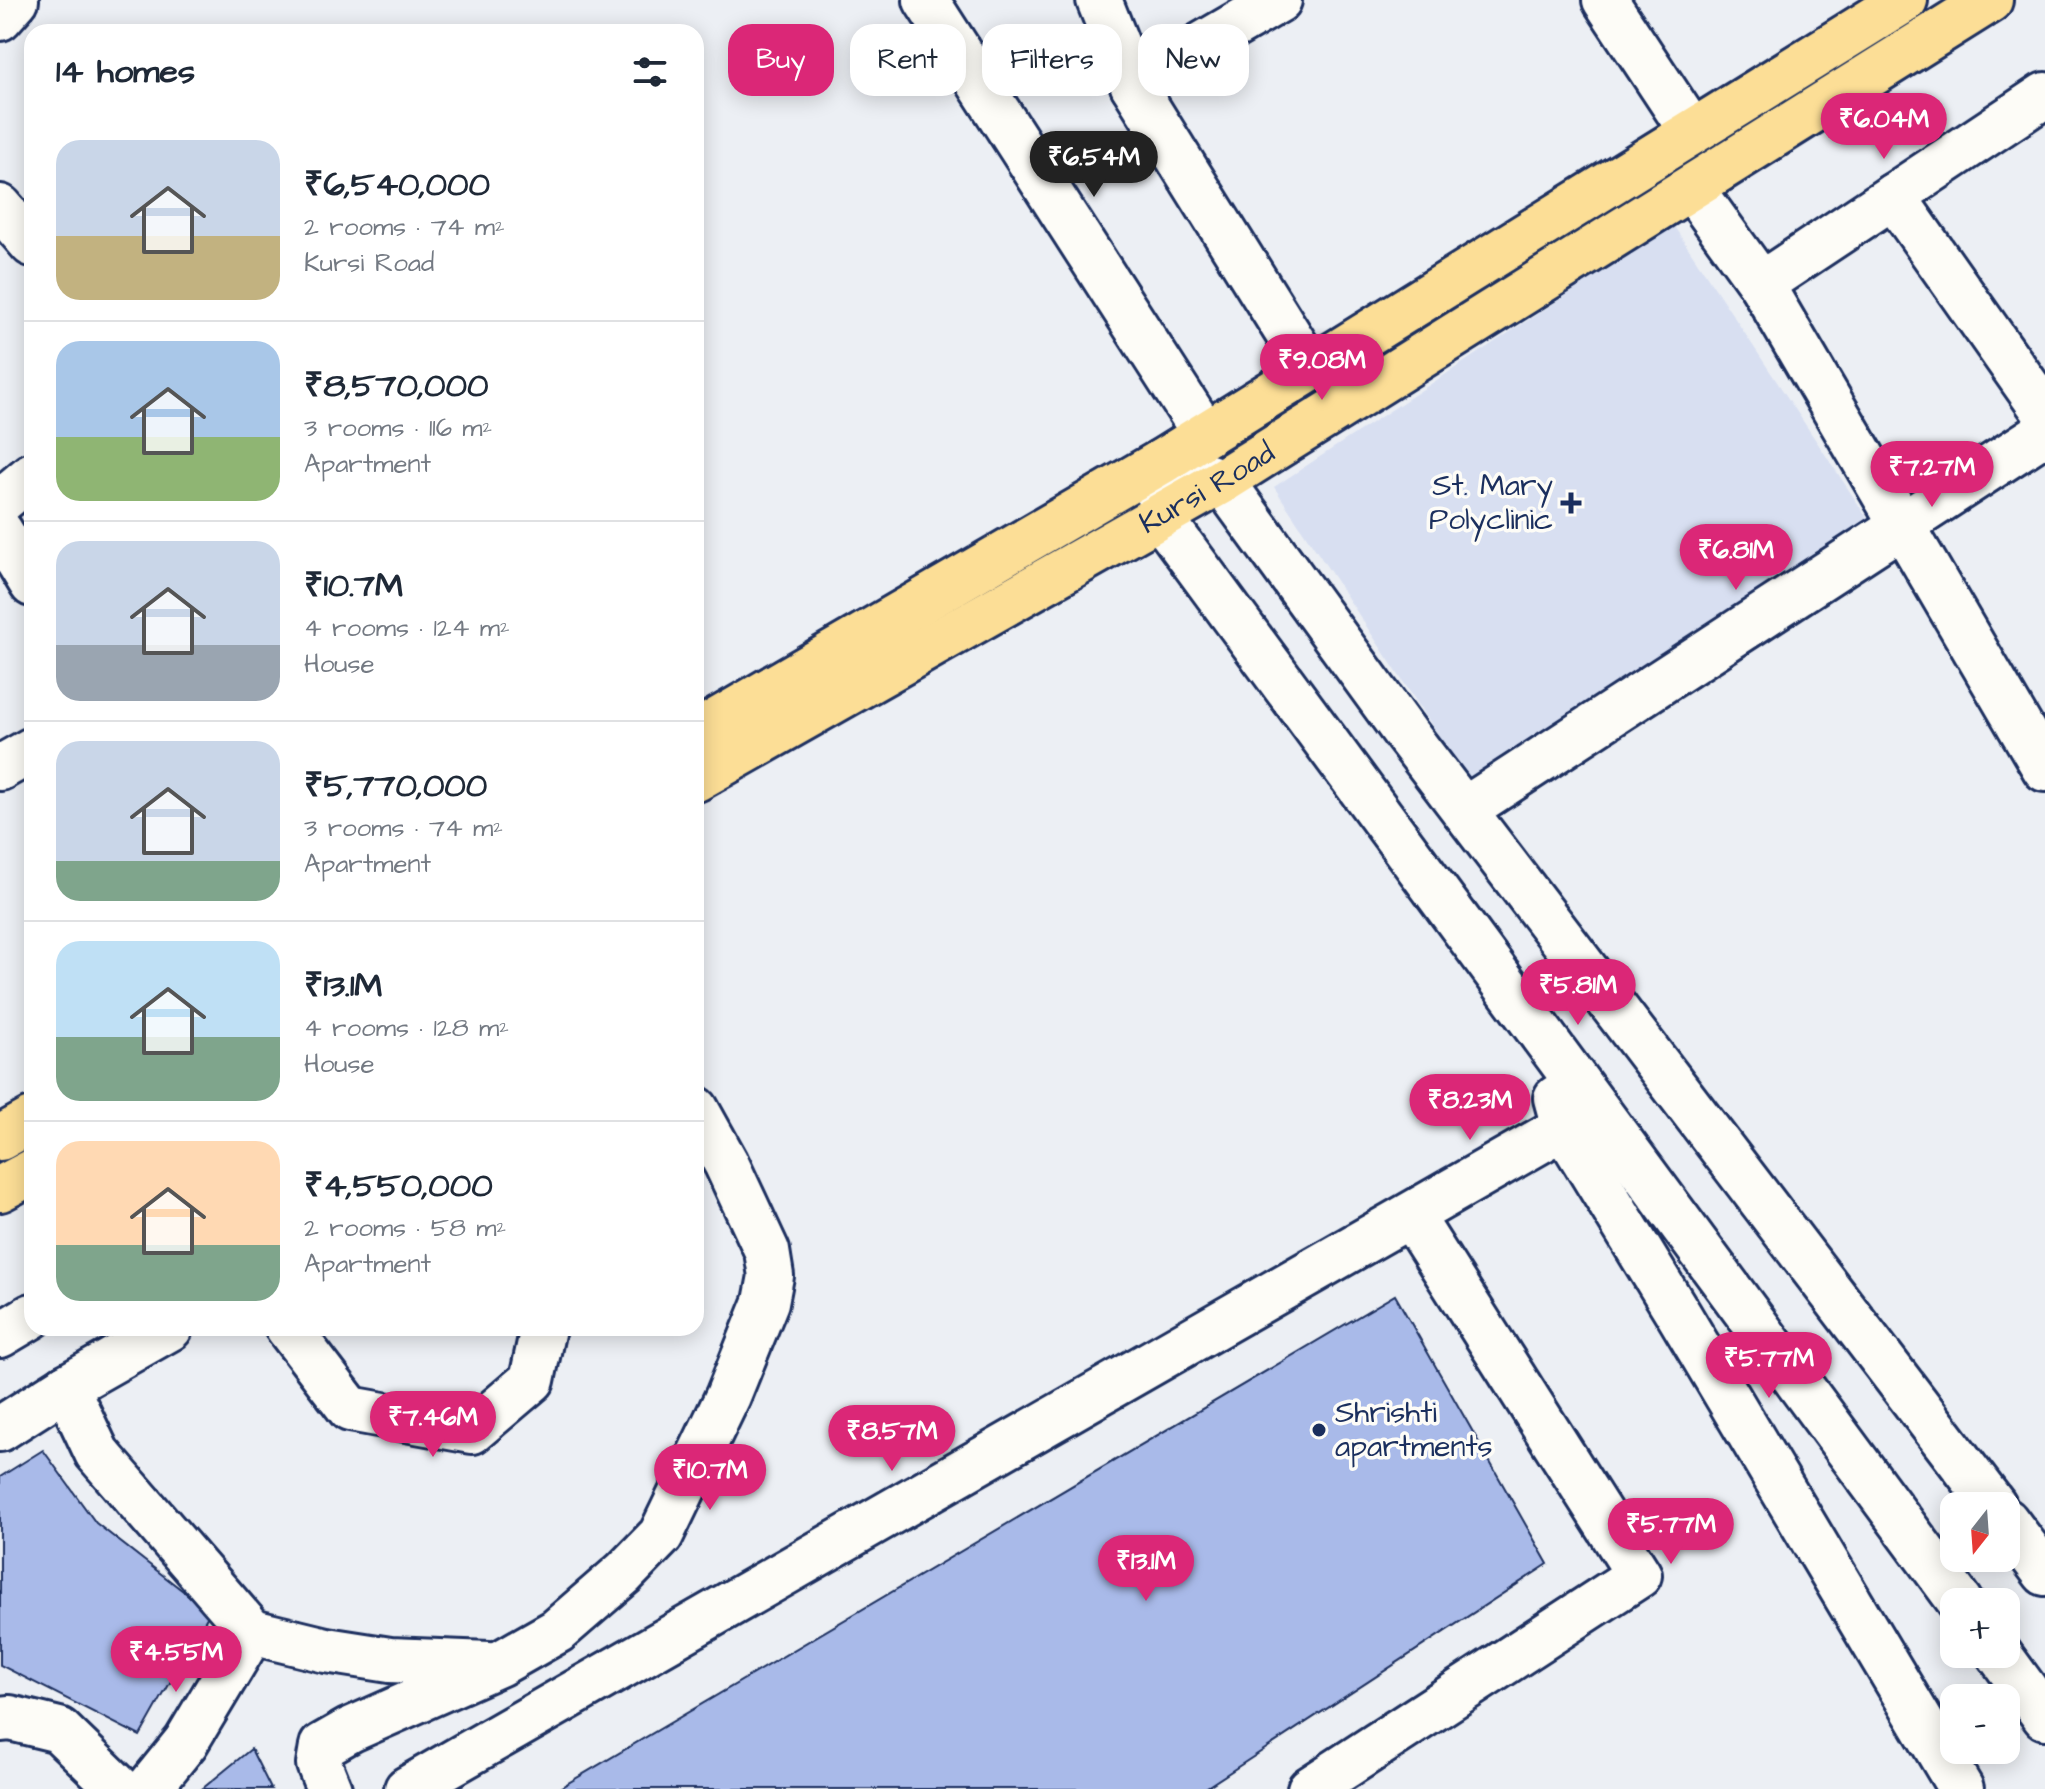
<!DOCTYPE html>
<meta charset="utf-8">
<style>
:root{--surface:#fff;--page:#f2f2f3;--text:#1f2937;--muted:#747a83;--line:#e0e1e3;--accent:#db2777}
body{margin:0;font-family:"Architects Daughter",sans-serif;background:var(--page);color:var(--text);height:100vh;display:flex;flex-direction:column;font-size:30px;white-space:nowrap}
*{box-sizing:border-box;margin:0}
p{font-size:26px;color:var(--muted)}
.icon{flex:none;width:44px;height:44px;fill:none;stroke:currentColor;stroke-width:2;stroke-linecap:round;stroke-linejoin:round}
.map{position:relative;flex:1;overflow:hidden}
.drawer{position:absolute;left:24px;top:24px;width:680px;height:1312px;display:flex;flex-direction:column;background:var(--surface);border-radius:24px;box-shadow:0 4px 20px #0003}
.drawer>*{flex:none}
.guide{position:absolute;left:728px;top:24px;width:760px;height:72px;display:flex;gap:16px}
.needle{width:52px;rotate:197deg}
.tools{position:absolute;left:1940px;top:1492px;display:grid;gap:16px}
.tools a{display:grid;place-items:center;width:80px;height:80px;border-radius:16px;background:var(--surface);box-shadow:0 4px 20px #0003;font-size:40px}
.price{position:absolute;translate:-50% -68px;padding:0 18px;border-radius:28px;background:var(--accent);color:#fff;font-size:26px;line-height:52px;filter:drop-shadow(0 2px 4px #0008)}
.price::after{content:'';position:absolute;left:50%;top:48px;width:24px;height:18px;margin-left:-12px;background:inherit;clip-path:polygon(0 0,100% 0,50% 100%)}
.price.on{background:#222;color:#fff}
ul{padding:0;list-style:none}
li{display:flex;align-items:center;gap:24px;height:200px;padding:0 32px}
li+li{border-top:2px solid var(--line)}
li span{display:grid;place-items:center;flex:none;width:224px;height:160px;border-radius:24px;color:#555}
li>.icon{margin-inline-start:auto}
span .icon{width:96px;height:96px;fill:#fffc;stroke-width:1}
li b{font-size:34px}
h2{display:flex;justify-content:space-between;align-items:center;height:96px;padding:0 32px;font-size:34px}
.chip{padding:0 28px;border-radius:24px;background:var(--surface);box-shadow:0 4px 20px #0003;font-size:28px;line-height:72px}
.chip.on{background:var(--accent);color:#fff}
.map>svg:first-child{display:block}
</style>
<div class="map">
<svg width="2045" height="1789" viewBox="0 0 2045 1789">
<rect width="100%" height="100%" fill="#eceff4"/>
<filter id="ink" filterUnits="userSpaceOnUse"><feTurbulence type="fractalNoise" baseFrequency=".0125" numOctaves="2"/><feDisplacementMap in="SourceGraphic" scale="16" xChannelSelector="R" yChannelSelector="G"/><feConvolveMatrix kernelMatrix="1 2 1 2 8 2 1 2 1" color-interpolation-filters="sRGB"/></filter>
<g filter="url(#ink)">
<path fill="#d8dff1" d="M1673,225L1868,519L1469,781L1274,487Z"/>
<g fill="#a9bae9" stroke="#1b2f5e" stroke-width="2">
<path d="M1395,1295L1548,1564L1204,1789H558Z"/>
<path d="M43,1450L96,1523L210,1612L140,1736L0,1665V1477Z"/>
<path d="M251,1749L271,1789H202Z"/>
</g>
<g fill="none" stroke-linecap="round" stroke-linejoin="round">
<g stroke="#1b2f5e" stroke-width="50">
<g id="minor">
<path d="M926,0L1205,434"/>
<path d="M1099,0L1133,85L1310,369"/>
<path d="M1605,0L1692,132"/>
<path d="M0,18L16,0"/>
<path d="M1133,85L1279,0"/>
<path d="M1692,188L1761,284L2045,769"/>
<path d="M1893,196L2045,412"/>
<path d="M0,207L32,244"/>
<path d="M1761,284L2045,95"/>
<path d="M0,502L32,475"/>
<path d="M0,531L32,584"/>
<path d="M0,768L32,750"/>
<path d="M1464,810L2045,432"/>
<path d="M1556,1098L1564,1127L1679,1315L1961,1789"/>
<path d="M288,1328L350,1409L472,1431L532,1380L543,1328"/>
<path d="M0,1335L32,1316"/>
<path d="M66,1387L97,1453L252,1632L326,1650L390,1660L489,1664"/>
<path d="M0,1429L66,1387L170,1328"/>
<path d="M2006,1521L2045,1573"/>
<path d="M1960,1602L1159,515L1161,462L1222,481L1406,734L1994,1506"/>
<path d="M1999,1654L2045,1717"/>
<path d="M0,1719L10,1718L59,1730L120,1789"/>
<path d="M148,1789L186,1742L252,1632"/>
<path d="M329,1789L319,1764L322,1746L350,1730L499,1664L557,1631L624,1573L661,1535L728,1396L766,1302L771,1276L767,1251L726,1163L696,1109"/>
<path d="M407,1789L1564,1127"/>
<path d="M1310,1789L1639,1575L1411,1216"/>
</g>
</g>
<g stroke="#1b2f5e" stroke-width="50">
<g id="major">
<path d="M696,733L1161,462L1905,0"/>
<path id="s1" d="M696,779L1222,481L1990,0"/>
<path d="M0,1138L32,1120"/>
<path d="M0,1189L32,1172"/>
</g>
</g>
<use href="#minor" stroke="#fdfcf7" stroke-width="44"/>
<use href="#major" stroke="#fcde96" stroke-width="44"/>
</g>
</g>
<g fill="#1b2f5e" stroke="#fdfcf7" stroke-width="3">
<path d="M1567 491h8v8h8v8h-8v8h-8v-8h-8v-8h8z"/>
<circle cx="1319" cy="1430" r="8"/>
</g>
<g text-anchor="middle" dominant-baseline="central" stroke-width="7" stroke-linejoin="round" paint-order="stroke">
<g font-size="30" fill="#1b2f5e" stroke="#fdfcf7" text-anchor="end">
<text x="1553" y="486">St. Mary<tspan x="1553" dy="34">Polyclinic</tspan></text>
<text x="1335" y="1413" text-anchor="start">Shrishti<tspan x="1335" dy="34">apartments</tspan></text>
</g>
<g font-size="30" fill="#1b2f5e" stroke="#fdfcf7">
<text stroke="none"><textPath href="#s1" startOffset="588">Kursi Road</textPath></text>
</g>
</g>
</svg>
<div class="tools">
<a><svg class="needle" viewBox="-14 -14 28 28"><path d="M0-13l5 13h-10z" fill="#e53935"/><path d="M0 13l5-13h-10z" fill="#747a83"/></svg></a>
<a>+</a>
<a>−</a>
</div>
<b class="price" style="left:1884px;top:161px">₹6.04M</b>
<b class="price on" style="left:1094px;top:199px">₹6.54M</b>
<b class="price" style="left:1322px;top:402px">₹9.08M</b>
<b class="price" style="left:1932px;top:509px">₹7.27M</b>
<b class="price" style="left:1736px;top:592px">₹6.81M</b>
<b class="price" style="left:1578px;top:1027px">₹5.81M</b>
<b class="price" style="left:1470px;top:1142px">₹8.23M</b>
<b class="price" style="left:1769px;top:1400px">₹5.77M</b>
<b class="price" style="left:433px;top:1459px">₹7.46M</b>
<b class="price" style="left:892px;top:1473px">₹8.57M</b>
<b class="price" style="left:710px;top:1512px">₹10.7M</b>
<b class="price" style="left:1671px;top:1566px">₹5.77M</b>
<b class="price" style="left:1146px;top:1603px">₹13.1M</b>
<b class="price" style="left:176px;top:1694px">₹4.55M</b>
<div class="guide">
<a class="chip on">Buy</a>
<a class="chip">Rent</a>
<a class="chip">Filters</a>
<a class="chip">New</a>
</div>
<section class="drawer">
<h2>14 homes<svg class="icon" aria-label="filters" viewBox="0 0 24 24"><path d="M4 7h16M4 17h16"/><circle cx="9" cy="7" r="2"/><circle cx="15" cy="17" r="2"/></svg></h2>
<ul>
<li><span style="background:linear-gradient(#c9d6e8 60%,#c2b280 0)"><svg class="icon" aria-label="home" viewBox="0 0 24 24"><path d="M3 11l9-7 9 7M6 9v11h12V9"/></svg></span><div><b>₹6,540,000</b><p>2 rooms · 74 m²</p><p>Kursi Road</p></div></li>
<li><span style="background:linear-gradient(#a9c7e8 60%,#8fb573 0)"><svg class="icon" aria-label="home" viewBox="0 0 24 24"><path d="M3 11l9-7 9 7M6 9v11h12V9"/></svg></span><div><b>₹8,570,000</b><p>3 rooms · 116 m²</p><p>Apartment</p></div></li>
<li><span style="background:linear-gradient(#c9d6e8 65%,#9aa5b1 0)"><svg class="icon" aria-label="home" viewBox="0 0 24 24"><path d="M3 11l9-7 9 7M6 9v11h12V9"/></svg></span><div><b>₹10.7M</b><p>4 rooms · 124 m²</p><p>House</p></div></li>
<li><span style="background:linear-gradient(#c9d6e8 75%,#7fa58c 0)"><svg class="icon" aria-label="home" viewBox="0 0 24 24"><path d="M3 11l9-7 9 7M6 9v11h12V9"/></svg></span><div><b>₹5,770,000</b><p>3 rooms · 74 m²</p><p>Apartment</p></div></li>
<li><span style="background:linear-gradient(#bfe0f5 60%,#7fa58c 0)"><svg class="icon" aria-label="home" viewBox="0 0 24 24"><path d="M3 11l9-7 9 7M6 9v11h12V9"/></svg></span><div><b>₹13.1M</b><p>4 rooms · 128 m²</p><p>House</p></div></li>
<li><span style="background:linear-gradient(#ffd9b3 65%,#7fa58c 0)"><svg class="icon" aria-label="home" viewBox="0 0 24 24"><path d="M3 11l9-7 9 7M6 9v11h12V9"/></svg></span><div><b>₹4,550,000</b><p>2 rooms · 58 m²</p><p>Apartment</p></div></li>
</ul>
</section>
</div>
